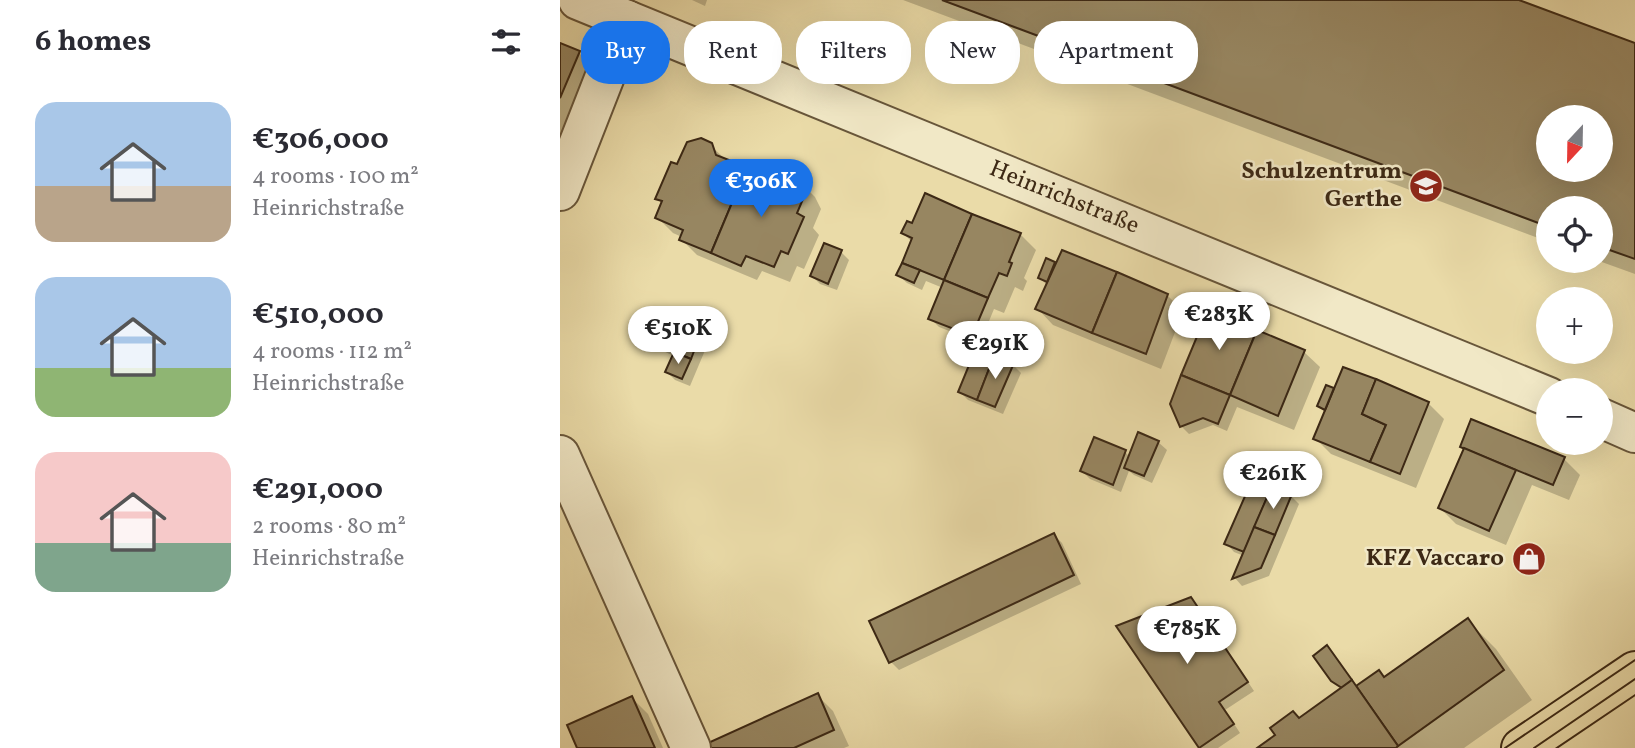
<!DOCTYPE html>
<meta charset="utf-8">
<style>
:root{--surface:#fff;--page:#f7f7f7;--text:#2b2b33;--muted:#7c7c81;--accent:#1a73e8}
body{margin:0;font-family:Vollkorn,serif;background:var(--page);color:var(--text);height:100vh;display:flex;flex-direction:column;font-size:26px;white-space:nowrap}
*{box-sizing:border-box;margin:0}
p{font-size:23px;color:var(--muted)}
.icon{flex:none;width:38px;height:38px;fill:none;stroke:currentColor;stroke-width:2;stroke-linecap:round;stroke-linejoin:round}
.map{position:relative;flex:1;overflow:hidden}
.details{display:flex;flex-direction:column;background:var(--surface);width:560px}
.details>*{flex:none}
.top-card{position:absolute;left:21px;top:21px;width:665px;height:63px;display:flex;gap:14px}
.needle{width:46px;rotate:202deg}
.buttons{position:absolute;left:976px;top:105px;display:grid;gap:14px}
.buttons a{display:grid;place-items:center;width:77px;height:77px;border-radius:50%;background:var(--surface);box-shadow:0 7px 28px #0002;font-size:35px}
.price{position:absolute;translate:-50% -60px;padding:0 16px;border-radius:24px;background:#fff;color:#222;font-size:23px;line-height:46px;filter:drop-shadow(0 2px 4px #0008)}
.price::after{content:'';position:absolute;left:50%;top:42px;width:21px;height:16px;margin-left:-10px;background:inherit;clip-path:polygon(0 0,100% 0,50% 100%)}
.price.on{background:var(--accent);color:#fff}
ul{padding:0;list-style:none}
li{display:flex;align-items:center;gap:21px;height:175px;padding:0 35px}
li span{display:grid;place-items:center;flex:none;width:196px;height:140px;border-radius:21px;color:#555}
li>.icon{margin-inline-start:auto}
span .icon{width:84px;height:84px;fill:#fffc;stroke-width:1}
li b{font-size:30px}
h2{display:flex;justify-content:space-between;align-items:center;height:84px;padding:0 35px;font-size:30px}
.pill{padding:0 24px;border-radius:28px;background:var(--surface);box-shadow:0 7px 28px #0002;font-size:24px;line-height:63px}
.pill.on{background:var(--accent);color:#fff}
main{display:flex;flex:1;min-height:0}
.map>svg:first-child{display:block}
</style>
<main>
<section class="details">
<h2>6 homes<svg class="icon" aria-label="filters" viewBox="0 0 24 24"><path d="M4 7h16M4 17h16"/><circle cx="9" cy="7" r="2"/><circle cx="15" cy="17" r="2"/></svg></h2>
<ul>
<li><span style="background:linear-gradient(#a9c7e8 60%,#b9a48a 0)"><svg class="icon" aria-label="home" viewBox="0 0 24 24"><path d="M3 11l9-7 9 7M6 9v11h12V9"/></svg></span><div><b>€306,000</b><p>4 rooms · 100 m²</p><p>Heinrichstraße</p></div></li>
<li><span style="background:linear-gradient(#a9c7e8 65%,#8fb573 0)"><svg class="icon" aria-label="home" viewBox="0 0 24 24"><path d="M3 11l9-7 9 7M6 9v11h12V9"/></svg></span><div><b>€510,000</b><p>4 rooms · 112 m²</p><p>Heinrichstraße</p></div></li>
<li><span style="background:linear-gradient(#f6c9c9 65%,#7fa58c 0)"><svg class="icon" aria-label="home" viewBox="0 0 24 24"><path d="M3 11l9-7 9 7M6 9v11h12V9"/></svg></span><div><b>€291,000</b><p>2 rooms · 80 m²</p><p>Heinrichstraße</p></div></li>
</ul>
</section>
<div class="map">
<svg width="1075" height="748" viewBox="0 0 1075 748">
<rect width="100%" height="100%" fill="#eadba8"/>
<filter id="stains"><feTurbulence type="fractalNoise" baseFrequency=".00286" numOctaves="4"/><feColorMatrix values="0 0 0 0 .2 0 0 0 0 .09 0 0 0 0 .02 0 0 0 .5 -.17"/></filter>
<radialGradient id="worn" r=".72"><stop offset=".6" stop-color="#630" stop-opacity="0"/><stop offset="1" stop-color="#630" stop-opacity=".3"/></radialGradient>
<g fill="#0003" fill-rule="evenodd">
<path d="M132,0H147L145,6Z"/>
<path d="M343,0H954L1075,45V274L1039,261H1041V208H989V242ZM989,117H1041V170H989Z"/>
<path d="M0,45L19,53L34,68L0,143Z"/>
<path d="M146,141L166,160L216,181L238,180L255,197L261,209L253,228L259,235L244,269L237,266L230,282L202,271L197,280L137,255L121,239L122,237L113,233L97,217L103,204L97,198L118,167Z"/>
<path d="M343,233L460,234L476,250L464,278L467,281L463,291L455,287L444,313L434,309L420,343L379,327L371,319L383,288L366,281L362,290L347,283L338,275L352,242Z"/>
<path d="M265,245L281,252L289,260L277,290L260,284L252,276Z"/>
<path d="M494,263L497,266L607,295L623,311L601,369L493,325L478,309L488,286L480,278Z"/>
<path d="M649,312L744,352L760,367L734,430L677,407L667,431L653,425L629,434L621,426Z"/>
<path d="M138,340L146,348L130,386L115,380L107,372L114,356L99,349L91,341Z"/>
<path d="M453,365L461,373L443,414L408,400L400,392Z"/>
<path d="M767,387L775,391L868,403L884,419L856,488L771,454L755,438L766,413L759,406Z"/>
<path d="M535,440L565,452L570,457L598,442L607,450L592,483L574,475L569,471L561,492L530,479L522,471Z"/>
<path d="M905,449L1004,459L1020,475L1009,500L972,485L946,545L896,524L880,508Z"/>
<path d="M731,496L739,504L709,576L682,586L675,578L684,556L674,552L666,543Z"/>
<path d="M494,535L502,543L521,584L339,670L331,662L311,622Z"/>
<path d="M630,599L638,607L694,691L665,710L680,733L658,748H639L558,627Z"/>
<path d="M907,620L936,649L972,700L904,748H700L782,689L772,679L767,648L798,687L825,679Z"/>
<path d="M257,695L273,711L289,746L284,748H152Z"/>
<path d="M72,698L88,714L103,748H18Z"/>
</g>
<g fill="#978661" stroke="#3d2915" stroke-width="2" fill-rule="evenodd">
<path d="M382,0H959L1075,43V259L1041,247V208H989V227ZM989,117H1041V170H989Z"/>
<path d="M0,43L20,51L0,98Z"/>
<path d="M141,138L152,143L156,155L187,167L151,253L119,240L123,230L95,218L102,201L95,199L111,162L117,164L127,142Z"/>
<path d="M187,167L216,179L228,174L234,176L239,179L243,190L246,192L237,213L244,217L228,254L221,251L214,267L186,256L181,266L151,253Z"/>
<path d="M365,193L412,214L384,280L342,263L352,238L341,233L347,221L352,223Z"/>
<path d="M412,214L461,233L449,262L452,263L447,276L439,273L428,298L384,280Z"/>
<path d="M264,243L282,250L268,284L250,276Z"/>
<path d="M502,250L557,272L532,333L475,309Z"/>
<path d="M486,258L495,262L487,282L478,278Z"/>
<path d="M342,263L360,270L354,283L336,275Z"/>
<path d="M557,272L608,294L586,354L532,333Z"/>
<path d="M384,280L428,298L412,336L368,319Z"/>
<path d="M648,310L697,330L670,395L621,375Z"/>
<path d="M98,322L119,330L110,350L89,341Z"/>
<path d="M119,330L139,338L131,359L110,350Z"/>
<path d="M697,330L745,350L718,416L670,395Z"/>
<path d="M416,348L434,356L417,400L398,392Z"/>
<path d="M114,352L131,359L122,379L105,372Z"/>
<path d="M434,356L454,363L435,407L417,400Z"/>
<path d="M783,367L816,379L802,414L826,425L810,462L753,439Z"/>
<path d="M621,375L670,395L658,424L643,418L620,427L610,404Z"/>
<path d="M816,379L869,402L840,474L810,462L826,425L802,414Z"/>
<path d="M766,385L774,388L765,410L757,406Z"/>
<path d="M911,419L1005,457L993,485L900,447Z"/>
<path d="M578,432L599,441L584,476L564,468Z"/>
<path d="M534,437L566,450L553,485L520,471Z"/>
<path d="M904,448L956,470L929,531L878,508Z"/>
<path d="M693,478L712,486L684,552L664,544Z"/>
<path d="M712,486L732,494L715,535L694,527Z"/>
<path d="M694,527L715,535L701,568L672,579Z"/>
<path d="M494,533L514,575L329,663L309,621Z"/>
<path d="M631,597L688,682L659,702L674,724L639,748L556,626Z"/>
<path d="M908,618L944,670L838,746L796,686L819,670L824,677Z"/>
<path d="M767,645L792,680L782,688L771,681L753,656Z"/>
<path d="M792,680L838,746L836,748H697L715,735L710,728L733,711L739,718Z"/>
<path d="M258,693L274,730L234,748H150L148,743Z"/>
<path d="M72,696L95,748H17L7,725Z"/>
</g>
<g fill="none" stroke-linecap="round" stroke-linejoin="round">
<g stroke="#68563a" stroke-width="42">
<g id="minor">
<path d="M18,0L989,397"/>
<path d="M0,191L67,20"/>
<path d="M1041,418L1075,433"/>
<path d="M0,455L131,748"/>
</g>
</g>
<g stroke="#3d2915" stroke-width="42">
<path id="major" d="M961,748L1075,671"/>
</g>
<use href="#minor" stroke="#f1e8c6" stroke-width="38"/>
<use href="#major" stroke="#eadba8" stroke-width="38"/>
<g stroke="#3d2915" stroke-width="2">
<path d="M945,748L1075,660"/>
<path d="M974,748L1075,679"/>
</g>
</g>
<defs>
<g id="school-disc" transform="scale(1.75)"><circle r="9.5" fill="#8f2418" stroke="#f1e8c6"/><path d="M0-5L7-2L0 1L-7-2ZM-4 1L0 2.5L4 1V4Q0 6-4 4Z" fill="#fff"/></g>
<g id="shop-disc" transform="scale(1.75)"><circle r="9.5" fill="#8f2418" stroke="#f1e8c6"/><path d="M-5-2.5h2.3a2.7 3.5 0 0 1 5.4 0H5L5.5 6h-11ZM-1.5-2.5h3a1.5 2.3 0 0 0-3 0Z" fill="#fff"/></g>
</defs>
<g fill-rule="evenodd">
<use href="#school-disc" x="866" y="186"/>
<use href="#shop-disc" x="969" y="559"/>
</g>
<g text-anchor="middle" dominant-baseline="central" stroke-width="5" stroke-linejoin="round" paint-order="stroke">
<g font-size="24" font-weight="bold" fill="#3d2915" stroke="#f1e8c6" text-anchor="end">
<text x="842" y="172">Schulzentrum<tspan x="842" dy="28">Gerthe</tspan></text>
<text x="944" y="559">KFZ Vaccaro</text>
</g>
<g font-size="24" fill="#3d2915" stroke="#f1e8c6">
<text transform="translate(504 198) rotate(22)">Heinrichstraße</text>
</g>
</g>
<rect width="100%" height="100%" filter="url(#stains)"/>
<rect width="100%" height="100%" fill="url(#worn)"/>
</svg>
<div class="buttons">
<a><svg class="needle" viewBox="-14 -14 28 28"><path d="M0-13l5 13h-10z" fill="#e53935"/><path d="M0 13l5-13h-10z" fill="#7c7c81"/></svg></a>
<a><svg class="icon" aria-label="locate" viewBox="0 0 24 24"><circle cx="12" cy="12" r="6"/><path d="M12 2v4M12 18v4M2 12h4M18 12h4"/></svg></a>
<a>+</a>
<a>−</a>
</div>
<b class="price on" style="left:201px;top:219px">€306K</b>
<b class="price" style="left:659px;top:352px">€283K</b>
<b class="price" style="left:118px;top:366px">€510K</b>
<b class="price" style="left:435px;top:381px">€291K</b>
<b class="price" style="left:713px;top:511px">€261K</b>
<b class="price" style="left:627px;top:666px">€785K</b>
<div class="top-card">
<a class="pill on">Buy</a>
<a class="pill">Rent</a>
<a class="pill">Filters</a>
<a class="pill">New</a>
<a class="pill">Apartment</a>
</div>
</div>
</main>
